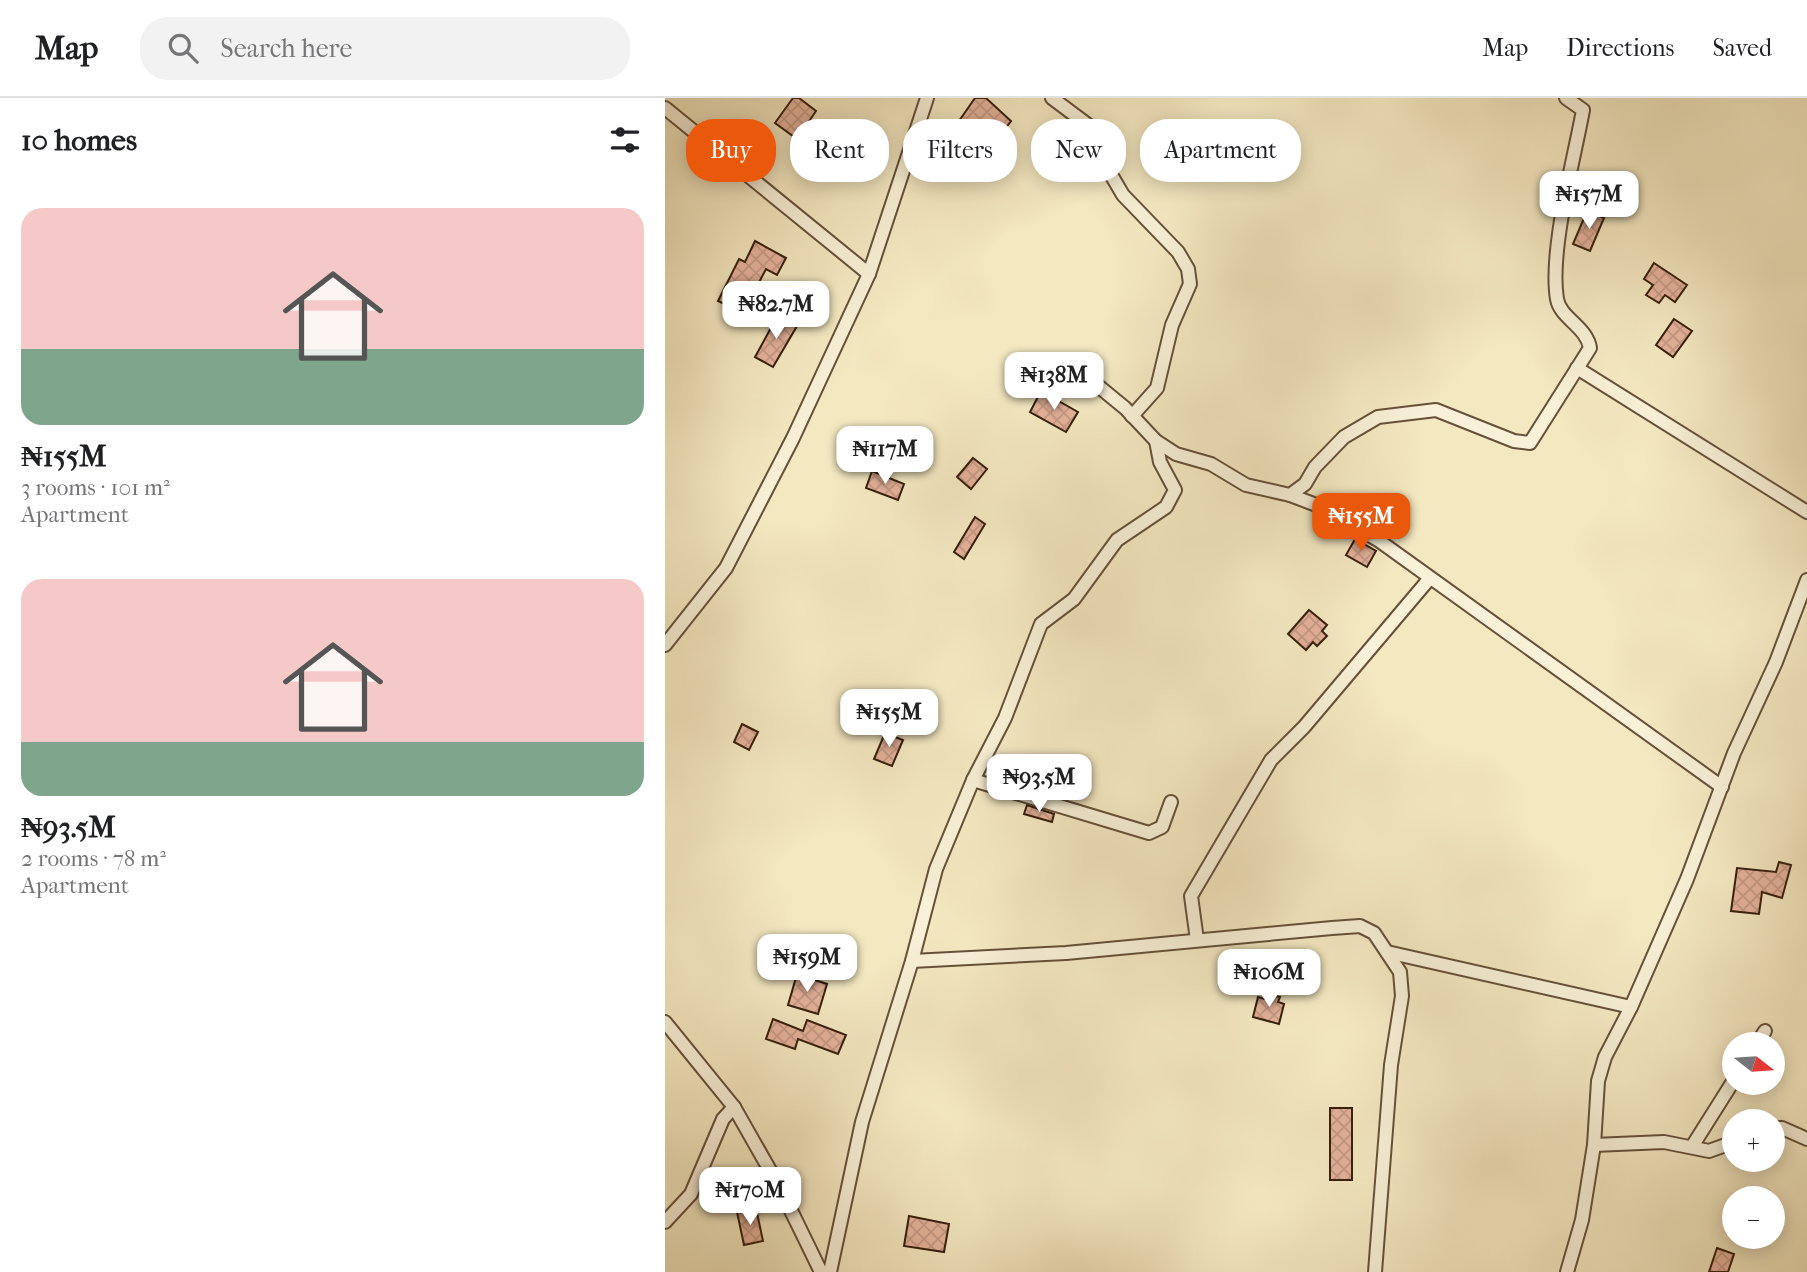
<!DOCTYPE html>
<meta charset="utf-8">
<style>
:root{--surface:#fff;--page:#f2f2f2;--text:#202124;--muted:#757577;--line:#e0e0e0;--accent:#ea580c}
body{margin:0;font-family:"IM FELL French Canon",serif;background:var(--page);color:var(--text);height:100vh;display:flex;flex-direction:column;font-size:26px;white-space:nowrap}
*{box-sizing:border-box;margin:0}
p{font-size:23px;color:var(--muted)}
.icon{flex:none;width:38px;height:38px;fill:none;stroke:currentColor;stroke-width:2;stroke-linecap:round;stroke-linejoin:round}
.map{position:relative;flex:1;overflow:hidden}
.details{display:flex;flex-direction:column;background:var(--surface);width:665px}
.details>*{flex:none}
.hud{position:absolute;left:21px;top:21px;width:665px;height:63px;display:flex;gap:14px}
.needle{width:46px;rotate:107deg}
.tools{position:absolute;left:1057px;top:934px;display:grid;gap:14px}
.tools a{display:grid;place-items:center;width:63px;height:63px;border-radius:50%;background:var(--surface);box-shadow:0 4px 18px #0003;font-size:35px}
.price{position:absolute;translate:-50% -60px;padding:0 16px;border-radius:14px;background:#fff;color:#222;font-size:23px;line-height:46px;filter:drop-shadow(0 2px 4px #0008)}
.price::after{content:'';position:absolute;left:50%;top:42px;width:21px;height:16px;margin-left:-10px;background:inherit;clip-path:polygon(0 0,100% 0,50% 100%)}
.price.on{background:var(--accent);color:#fff}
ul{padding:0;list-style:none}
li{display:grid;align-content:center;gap:14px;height:371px;padding:0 21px}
li span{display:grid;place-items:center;height:217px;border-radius:21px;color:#555}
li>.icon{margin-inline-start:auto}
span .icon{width:126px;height:126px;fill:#fffc;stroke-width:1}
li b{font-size:30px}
h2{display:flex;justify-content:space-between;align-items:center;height:84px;padding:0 21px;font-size:30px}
.tag{padding:0 24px;border-radius:28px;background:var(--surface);box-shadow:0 4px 18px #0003;font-size:24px;line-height:63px}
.tag.on{background:var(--accent);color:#fff}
header{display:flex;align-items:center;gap:42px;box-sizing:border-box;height:98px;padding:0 35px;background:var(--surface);border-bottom:2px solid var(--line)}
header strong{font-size:33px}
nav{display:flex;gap:38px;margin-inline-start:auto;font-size:24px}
.search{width:490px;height:63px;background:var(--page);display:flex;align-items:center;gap:18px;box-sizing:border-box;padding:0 24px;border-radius:28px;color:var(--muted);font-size:26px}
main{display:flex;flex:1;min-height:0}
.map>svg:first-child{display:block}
</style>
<header>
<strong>Map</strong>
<div class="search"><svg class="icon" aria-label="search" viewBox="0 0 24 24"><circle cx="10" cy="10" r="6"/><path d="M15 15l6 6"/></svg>Search here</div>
<nav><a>Map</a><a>Directions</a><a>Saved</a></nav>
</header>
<main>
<section class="details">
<h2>10 homes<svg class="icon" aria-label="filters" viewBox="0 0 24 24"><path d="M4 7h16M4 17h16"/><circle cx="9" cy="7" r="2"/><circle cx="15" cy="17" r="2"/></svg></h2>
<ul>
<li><span style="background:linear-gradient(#f6c9c9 65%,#7fa58c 0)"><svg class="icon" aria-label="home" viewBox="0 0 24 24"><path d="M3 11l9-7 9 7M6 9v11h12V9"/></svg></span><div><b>₦155M</b><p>3 rooms · 101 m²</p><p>Apartment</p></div></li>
<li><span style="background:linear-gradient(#f6c9c9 75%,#7fa58c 0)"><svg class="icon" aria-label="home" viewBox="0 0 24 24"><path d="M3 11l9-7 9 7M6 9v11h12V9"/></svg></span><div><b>₦93.5M</b><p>2 rooms · 78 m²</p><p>Apartment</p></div></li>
</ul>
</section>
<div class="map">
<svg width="1142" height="1174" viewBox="0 0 1142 1174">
<defs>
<pattern id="building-cross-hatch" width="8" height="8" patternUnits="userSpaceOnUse" patternTransform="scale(1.75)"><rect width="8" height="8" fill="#e4b29a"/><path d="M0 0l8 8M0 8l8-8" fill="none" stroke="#c49984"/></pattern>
</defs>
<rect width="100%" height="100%" fill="#f4e8c1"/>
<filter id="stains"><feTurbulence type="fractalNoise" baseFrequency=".00286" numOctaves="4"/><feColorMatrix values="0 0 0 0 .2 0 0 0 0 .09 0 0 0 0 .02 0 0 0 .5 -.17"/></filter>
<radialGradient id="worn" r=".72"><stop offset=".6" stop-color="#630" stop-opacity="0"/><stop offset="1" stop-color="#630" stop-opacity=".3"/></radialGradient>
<g fill="url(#building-cross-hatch)" stroke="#361e0c" stroke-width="2">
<path d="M128,0H134L151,13L132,41L110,25Z"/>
<path d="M310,0H321L346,23L325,50L294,23Z"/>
<path d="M922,113L939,120L925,153L908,146Z"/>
<path d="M90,143L121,160L112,177L101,171L78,215L53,203L74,161L80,164Z"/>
<path d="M989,165L1022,187L1010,204L1000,197L994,205L981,197L988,187L979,181Z"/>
<path d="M113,217L132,228L108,269L90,259Z"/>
<path d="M1009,221L1027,233L1008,259L991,247Z"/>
<path d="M376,293L413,314L401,334L365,314Z"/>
<path d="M308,360L322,371L306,391L292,379Z"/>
<path d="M207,373L239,386L233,402L201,390Z"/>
<path d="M310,419L320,426L299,461L289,454Z"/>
<path d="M690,441L711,453L702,469L681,457Z"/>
<path d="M644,512L662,527L657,533L662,538L652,548L648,544L641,552L623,536Z"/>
<path d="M77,626L93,634L84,652L69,644Z"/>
<path d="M220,635L238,642L227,668L209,661Z"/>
<path d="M362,707L389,716L387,724L359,716Z"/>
<path d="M1114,764L1126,767L1117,800L1097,794L1094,816L1066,813L1072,770L1111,774Z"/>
<path d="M132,876L162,886L153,916L123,907Z"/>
<path d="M601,896L615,899L613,904L619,906L614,926L588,919L593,899L600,901Z"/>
<path d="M108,921L138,933L142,922L181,937L173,956L133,941L130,951L101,941Z"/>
<rect x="665" y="1010" width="22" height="72"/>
<path d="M91,1110L98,1143L79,1147L72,1114Z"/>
<path d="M244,1118L284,1126L279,1154L239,1148Z"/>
<path d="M1052,1150L1069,1156L1063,1174H1044Z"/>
</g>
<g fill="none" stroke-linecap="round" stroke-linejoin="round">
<g stroke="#665039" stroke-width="16">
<g id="minor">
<path d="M387,0L423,27L438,63L458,97L513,154L523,171L525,186L507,227L492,290L467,318"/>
<path d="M0,10L204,176"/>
<path d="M912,270L1142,414"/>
<path d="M432,287L460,310L491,343L511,356L546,366L581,387L625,397L640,386L650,369L679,339L713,319L771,312L849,343L865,345L925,250C922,229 895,220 892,201C884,153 909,62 918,12L901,0"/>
<path d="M625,397L654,408L713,442L1057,689"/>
<path d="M0,547L61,470L128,340L204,176L262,0"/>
<path d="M308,682L484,735L497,729L506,704"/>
<path d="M532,842L526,798L606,662L639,629L765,480"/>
<path d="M722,854L966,909"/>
<path d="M247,863L401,855L667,830L695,828L709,835L735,874L737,898L726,967L710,1174"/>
<path d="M0,924L69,1009L115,1090L156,1174"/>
<path d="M1091,947L1100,933"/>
<path d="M1108,1030H1117L1142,1041"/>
<path d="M929,1047L999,1044L1044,1053L1069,1044"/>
<path d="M1028,1047L1069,982"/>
<path d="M0,1124L26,1096L58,1021L69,1009"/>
<path d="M165,1174L197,1024L247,863L271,771L308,682L340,620L376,526L409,501L452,442L501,409L510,392L495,364L491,343"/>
<path d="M902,1174L917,1122L929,1047L933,983L940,959L966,909L1022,781L1069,655L1111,564L1142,482"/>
</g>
</g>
<use href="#minor" stroke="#f8f0d7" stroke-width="12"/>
</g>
<rect width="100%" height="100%" filter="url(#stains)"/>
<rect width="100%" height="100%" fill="url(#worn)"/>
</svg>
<div class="tools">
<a><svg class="needle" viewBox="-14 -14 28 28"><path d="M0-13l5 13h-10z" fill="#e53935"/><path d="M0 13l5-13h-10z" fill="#757577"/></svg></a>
<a>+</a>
<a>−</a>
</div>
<b class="price" style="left:924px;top:133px">₦157M</b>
<b class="price" style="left:111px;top:243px">₦82.7M</b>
<b class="price" style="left:389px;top:314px">₦138M</b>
<b class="price" style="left:220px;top:388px">₦117M</b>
<b class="price on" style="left:696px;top:455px">₦155M</b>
<b class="price" style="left:224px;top:651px">₦155M</b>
<b class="price" style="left:374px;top:716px">₦93.5M</b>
<b class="price" style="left:142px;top:896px">₦159M</b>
<b class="price" style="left:604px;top:911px">₦106M</b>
<b class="price" style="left:85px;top:1129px">₦170M</b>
<div class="hud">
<a class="tag on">Buy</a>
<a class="tag">Rent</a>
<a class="tag">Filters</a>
<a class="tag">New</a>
<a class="tag">Apartment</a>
</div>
</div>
</main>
